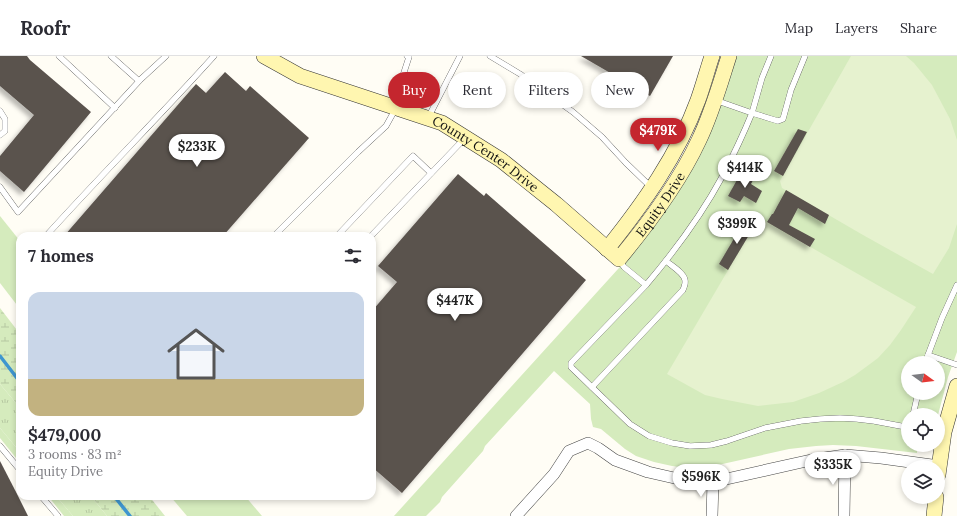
<!DOCTYPE html>
<meta charset="utf-8">
<style>
:root{--surface:#fff;--page:#f7f7f7;--text:#2b2b33;--muted:#7c7c81;--line:#e1e1e2;--accent:#c4262e}
body{margin:0;font-family:Lora,serif;background:var(--page);color:var(--text);height:100vh;display:flex;flex-direction:column;font-size:15px;white-space:nowrap}
*{box-sizing:border-box;margin:0}
p{font-size:13px;color:var(--muted)}
.icon{flex:none;width:22px;height:22px;fill:none;stroke:currentColor;stroke-width:2;stroke-linecap:round;stroke-linejoin:round}
.map{position:relative;flex:1;overflow:hidden}
.sheet{position:absolute;left:16px;top:176px;width:360px;height:268px;display:flex;flex-direction:column;background:var(--surface);border-radius:12px;box-shadow:0 2px 6px #0003}
.sheet>*{flex:none}
.hud{position:absolute;left:388px;top:16px;width:380px;height:36px;display:flex;gap:8px}
.needle{width:26px;rotate:105deg}
.fabs{position:absolute;left:901px;top:300px;display:grid;gap:8px}
.fabs a{display:grid;place-items:center;width:44px;height:44px;border-radius:50%;background:var(--surface);box-shadow:0 2px 6px #0003;font-size:20px}
.price{position:absolute;translate:-50% -34px;padding:0 9px;border-radius:14px;background:#fff;color:#222;font-size:13px;line-height:26px;filter:drop-shadow(0 1px 2px #0008)}
.price::after{content:'';position:absolute;left:50%;top:24px;width:12px;height:9px;margin-left:-6px;background:inherit;clip-path:polygon(0 0,100% 0,50% 100%)}
.price.selected{background:var(--accent);color:#fff}
ul{padding:0;list-style:none}
li{display:grid;align-content:center;gap:8px;height:212px;padding:0 12px}
li span{display:grid;place-items:center;height:124px;border-radius:12px;color:#555}
li>.icon{margin-inline-start:auto}
span .icon{width:72px;height:72px;fill:#fffc;stroke-width:1}
li b{font-size:17px}
h2{display:flex;justify-content:space-between;align-items:center;height:48px;padding:0 12px;font-size:17px}
.chip{padding:0 14px;border-radius:18px;background:var(--surface);box-shadow:0 2px 6px #0003;font-size:14px;line-height:36px}
.chip.selected{background:var(--accent);color:#fff}
header{display:flex;align-items:center;gap:24px;box-sizing:border-box;height:56px;padding:0 20px;background:var(--surface);border-bottom:1px solid var(--line)}
header strong{font-size:19px}
nav{display:flex;gap:22px;margin-inline-start:auto;font-size:14px}
.map>svg:first-child{display:block}
</style>
<header>
<strong>Roofr</strong>
<nav><a>Map</a><a>Layers</a><a>Share</a></nav>
</header>
<div class="map">
<svg width="957" height="460" viewBox="0 0 957 460">
<defs>
<pattern id="grass-tufts" width="24" height="20" patternUnits="userSpaceOnUse"><rect width="24" height="20" fill="#d5ebbd"/><path d="M3 7l-1-3M5 7V3M7 7l1-3M15 17l-1-3M17 17v-4M19 17l1-3" fill="none" stroke="#b6c8a1"/></pattern>
<pattern id="wetland-marsh" width="20" height="14" patternUnits="userSpaceOnUse"><rect width="20" height="14" fill="#d5ebbd"/><path d="M1 5h8M5 5V1M11 12h8M15 12V8" fill="none" stroke="#b6c8a1"/></pattern>
<filter id="shadow"><feDropShadow dx="-3.5" dy="3.5" stdDeviation="2" flood-color="#0004"/></filter>
</defs>
<rect width="100%" height="100%" fill="#fffdf5"/>
<g fill="url(#grass-tufts)">
<path d="M0,328L20,352V396L0,372Z"/>
<path d="M56,440H91L107,460H73Z"/>
</g>
<g fill="url(#wetland-marsh)">
<path d="M0,252L20,278V352L0,328Z"/>
<path d="M91,440H149L165,460H107Z"/>
</g>
<g fill="#d5ebbd" fill-rule="evenodd">
<path d="M735,0H957V296L948,321L938,359H908V389H917V397L856,390L833,389L816,390L789,393L709,411L694,413L672,410L654,406L636,400L625,393L601,373L593,371L591,363L590,348L554,315L485,390L483,395L442,441L440,446L426,460H394L628,202L676,137ZM908,307H938V337H908Z"/>
<path d="M0,160L20,185V253L0,227Z"/>
<path d="M0,372L20,396V407L0,382Z"/>
<path d="M48,440H56L73,460H64Z"/>
<path d="M170,440H245L262,460H187Z"/>
</g>
<g fill="#e6f2cf">
<path d="M851,0H906L914,7L932,29L950,63L957,84V168L949,192L933,218L863,179L782,132L780,125Z"/>
<path d="M763,164L916,251L901,274L890,289L878,302L870,308L855,319L843,326L819,337L793,346L758,350L722,343L705,339L667,318L757,165Z"/>
</g>
<g fill="none" stroke-linecap="round" stroke-linejoin="round">
<g stroke="#3f96cf" stroke-width="3.5">
<path d="M0,300L20,326"/>
<path d="M114,440L130,460"/>
</g>
</g>
<g fill="#5a524d" filter="url(#shadow)">
<path d="M0,0H27L30,4L91,56L24,136L0,115V100L34,59L0,30Z"/>
<path d="M581,0H673L650,40Z"/>
<path d="M225,16L246,35L250,30L309,82L223,180H64L196,28L206,37Z"/>
<path d="M798,73L807,76L783,120L774,115Z"/>
<path d="M742,115L754,122L751,128L762,135L756,147L744,140L740,146L728,140Z"/>
<path d="M458,118L484,140L486,137L586,224L402,437L372,411V255L397,226L378,210Z"/>
<path d="M786,134L829,159L825,168L798,152L789,169L815,183L810,191L767,166L772,158H773Z"/>
<path d="M745,164L755,169L728,214L719,208Z"/>
<path d="M0,405L16,436L28,460H0Z"/>
</g>
<g fill="none" stroke-linecap="round" stroke-linejoin="round">
<g stroke="#444" stroke-width="6">
<g id="lane">
<path d="M59,0L115,52"/>
<path d="M111,0L139,25"/>
<path d="M490,0L520,18L573,56L602,81L626,107L652,132"/>
<path d="M771,0L762,22L752,57L778,65L783,63L791,34L805,0"/>
<path d="M393,50L409,1L407,0"/>
<path d="M0,55L5,63V75L0,79"/>
<path d="M428,62L460,0"/>
<path d="M0,131L18,156L141,23L166,0"/>
<path d="M46,180C101,119 159,61 214,0"/>
<path d="M274,180L358,96L386,70L396,52"/>
<path d="M337,180L413,100L431,117"/>
<path d="M371,180L465,82"/>
<path d="M619,204L624,211L646,229C674,196 701,160 722,121C733,100 743,79 752,57L715,44"/>
<path d="M646,229L571,307V311L630,368L649,380L672,387L690,390L711,389L727,385L765,372L801,365L820,363L840,362L857,363L874,365L906,371L908,370"/>
<path d="M928,299L942,262L957,229"/>
<path d="M926,307L928,299L957,309"/>
<path d="M592,331L683,234C684,231 686,228 685,224C684,217 672,210 666,205"/>
<path d="M913,359L918,337"/>
<path d="M0,390L20,414"/>
<path d="M41,440L58,460"/>
</g>
</g>
<g stroke="#444" stroke-width="12">
<g id="street">
<path d="M516,460L554,418L569,395L588,387L598,392L615,404L648,416L683,424L713,426L811,404L845,399L881,402L939,410"/>
<path d="M712,460L713,426"/>
<path d="M844,460L845,399"/>
</g>
</g>
<g stroke="#333" stroke-width="16">
<g id="secondary">
<path id="s1" d="M264,0L300,20L442,67L501,104L556,148L619,203C648,168 680,125 699,84C712,57 720,28 729,0"/>
<path d="M607,193C643,148 678,99 698,44C703,30 707,15 712,0"/>
<path d="M938,419L944,376L957,330"/>
<path d="M934,460L936,441"/>
</g>
</g>
<use href="#lane" stroke="#fff" stroke-width="5.5"/>
<use href="#street" stroke="#fff" stroke-width="11"/>
<use href="#secondary" stroke="#fff6b0" stroke-width="15"/>
</g>
<g text-anchor="middle" dominant-baseline="central" stroke-width="4" stroke-linejoin="round" paint-order="stroke">
<g font-size="13" fill="#111" stroke="#fff">
<text stroke="none"><textPath href="#s1" startOffset="244">County Center Drive</textPath></text>
<text stroke="none"><textPath href="#s1" startOffset="483">Equity Drive</textPath></text>
</g>
</g>
</svg>
<div class="fabs">
<a><svg class="needle" viewBox="-14 -14 28 28"><path d="M0-13l5 13h-10z" fill="#e53935"/><path d="M0 13l5-13h-10z" fill="#7c7c81"/></svg></a>
<a><svg class="icon" aria-label="locate" viewBox="0 0 24 24"><circle cx="12" cy="12" r="6"/><path d="M12 2v4M12 18v4M2 12h4M18 12h4"/></svg></a>
<a><svg class="icon" aria-label="layers" viewBox="0 0 24 24"><path d="M12 4l9 5-9 5-9-5zM3 14l9 5 9-5"/></svg></a>
</div>
<b class="price selected" style="left:658px;top:96px">$479K</b>
<b class="price" style="left:197px;top:112px">$233K</b>
<b class="price" style="left:745px;top:133px">$414K</b>
<b class="price" style="left:737px;top:189px">$399K</b>
<b class="price" style="left:455px;top:266px">$447K</b>
<b class="price" style="left:833px;top:430px">$335K</b>
<b class="price" style="left:701px;top:442px">$596K</b>
<div class="hud">
<a class="chip selected">Buy</a>
<a class="chip">Rent</a>
<a class="chip">Filters</a>
<a class="chip">New</a>
</div>
<section class="sheet">
<h2>7 homes<svg class="icon" aria-label="filters" viewBox="0 0 24 24"><path d="M4 7h16M4 17h16"/><circle cx="9" cy="7" r="2"/><circle cx="15" cy="17" r="2"/></svg></h2>
<ul>
<li><span style="background:linear-gradient(#c9d6e8 70%,#c2b280 0)"><svg class="icon" aria-label="home" viewBox="0 0 24 24"><path d="M3 11l9-7 9 7M6 9v11h12V9"/></svg></span><div><b>$479,000</b><p>3 rooms · 83 m²</p><p>Equity Drive</p></div></li>
</ul>
</section>
</div>
